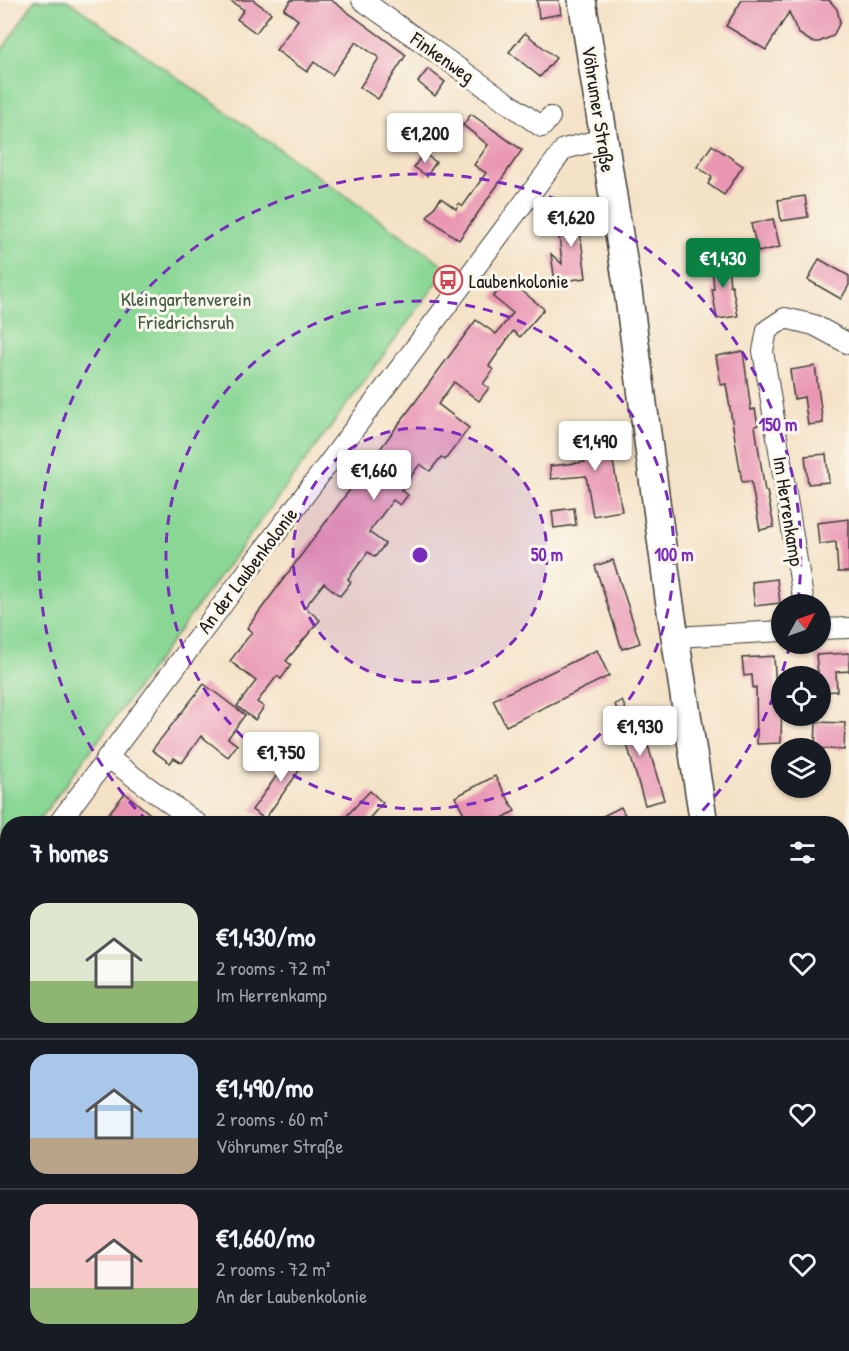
<!DOCTYPE html>
<meta charset="utf-8">
<style>
:root{--surface:#171b24;--page:#20242c;--text:#f1f3f6;--muted:#9ea1a6;--line:#363941;--accent:#0b8043}
body{margin:0;font-family:"Patrick Hand",sans-serif;background:var(--page);color:var(--text);height:100vh;display:flex;flex-direction:column;font-size:22px;white-space:nowrap}
*{box-sizing:border-box;margin:0}
p{font-size:20px;color:var(--muted)}
.icon{flex:none;width:33px;height:33px;fill:none;stroke:currentColor;stroke-width:2;stroke-linecap:round;stroke-linejoin:round}
.map{position:relative;flex:1;overflow:hidden}
.sheet{position:absolute;left:0px;top:816px;width:849px;height:536px;display:flex;flex-direction:column;background:var(--surface);border-radius:24px 24px 0 0;box-shadow:0 2px 4px #0004}
.sheet>*{flex:none}
.needle{width:39px;rotate:50deg}
.controls{position:absolute;left:771px;top:594px;display:grid;gap:12px}
.controls a{display:grid;place-items:center;width:60px;height:60px;border-radius:50%;background:var(--surface);box-shadow:0 2px 4px #0004;font-size:30px}
.price{position:absolute;translate:-50% -51px;padding:0 14px;border-radius:6px;background:#fff;color:#222;font-size:20px;line-height:39px;filter:drop-shadow(0 2px 3px #0008)}
.price::after{content:'';position:absolute;left:50%;top:36px;width:18px;height:14px;margin-left:-9px;background:inherit;clip-path:polygon(0 0,100% 0,50% 100%)}
.price.on{background:var(--accent);color:#fff}
ul{padding:0;list-style:none}
li{display:flex;align-items:center;gap:18px;height:150px;padding:0 30px}
li+li{border-top:2px solid var(--line)}
li span{display:grid;place-items:center;flex:none;width:168px;height:120px;border-radius:18px;color:#555}
li>.icon{margin-inline-start:auto}
span .icon{width:72px;height:72px;fill:#fffc;stroke-width:1}
li b{font-size:26px}
h2{display:flex;justify-content:space-between;align-items:center;height:72px;padding:0 30px;font-size:26px}
.map>svg:first-child{display:block}
</style>
<div class="map">
<svg width="849" height="1351" viewBox="0 0 849 1351">
<rect width="100%" height="100%" fill="#fbf7ec"/>
<filter id="ink" filterUnits="userSpaceOnUse"><feTurbulence type="fractalNoise" baseFrequency=".0167" numOctaves="2"/><feDisplacementMap in="SourceGraphic" scale="12" xChannelSelector="R" yChannelSelector="G"/><feConvolveMatrix kernelMatrix="1 2 1 2 8 2 1 2 1" color-interpolation-filters="sRGB"/></filter>
<filter id="wash" filterUnits="userSpaceOnUse"><feTurbulence type="fractalNoise" baseFrequency=".008" numOctaves="4" result="noise"/><feDisplacementMap in="SourceGraphic" scale="24" xChannelSelector="R" yChannelSelector="G"/><feGaussianBlur stdDeviation="1.35" result="paint"/><feColorMatrix in="noise" values="0 0 0 0 0 0 0 0 0 0 0 0 0 0 0 0 0 1.4 0 .05"/><feComposite in="paint" operator="in"/></filter>
<g filter="url(#wash)">
<rect width="100%" height="100%" fill="#f4e2c7"/>
<g fill="#f7d0cd">
<path d="M849,1255V1351H829L828,1344H842V1273Z"/>
<path d="M416,1344H656L657,1351H417Z"/>
</g>
<g fill="#8ad795" stroke="#537a58" stroke-width="1.5">
<path d="M35,0H67L448,268L37,823L8,824L7,864L0,874V53Z"/>
<path d="M656,1344H755V1351H657Z"/>
</g>
<g id="blocks">
<g fill="#e996b3">
<path d="M229,0H253L271,13L256,33L237,19L244,10Z"/>
<path d="M291,0H331L406,55L378,99L360,87L379,58L356,42L332,75L314,62L307,72L276,50L298,20L284,9Z"/>
<path d="M537,0H559L561,14L539,18Z"/>
<path d="M742,0H829L837,9L840,22L833,36L819,42H812L798,33L789,12L766,50L726,26Z"/>
<path d="M525,33L556,58L540,77L509,52Z"/>
<path d="M428,69L445,82L435,96L418,82Z"/>
<path d="M471,114L522,150L459,240L427,217L441,198L456,209L459,203L463,206L486,173L474,165L488,145L463,125Z"/>
<path d="M712,145L743,166L724,195L708,184L712,177L697,167Z"/>
<path d="M423,153L436,162L427,176L414,167Z"/>
<path d="M805,196L808,217L781,221L778,200Z"/>
<path d="M577,213L578,215L588,214L590,229L580,231L586,278L555,282L551,254L562,264L557,215Z"/>
<path d="M773,219L780,247L758,252L751,224Z"/>
<path d="M727,255L730,286L732,285L738,316L717,319L712,289H714L711,256Z"/>
<path d="M819,259L849,276V285L841,299L808,280Z"/>
<path d="M508,279L544,309L520,337L513,331L489,366L493,370L483,384L489,388L479,401L454,382L438,404L469,428L445,460L441,457L430,471L420,464L401,490L408,495L400,505L393,500L369,532L385,544L375,557L368,552L348,579L351,582L340,596L324,583L305,607L320,620L286,661L291,665L281,679L277,676L257,702L264,707L255,720L237,706L256,681L230,661L252,632L247,628L476,320L496,334L513,313L493,297Z"/>
<path d="M743,351L751,410L755,409L758,425L755,426L765,491H767L774,527L760,530L751,481L742,482L726,384L721,385L716,356Z"/>
<path d="M815,366L823,423L808,425L804,397L794,399L790,370Z"/>
<path d="M610,428L611,451L622,511L593,516L586,476L551,479L550,466L585,462L581,431Z"/>
<path d="M826,454L829,482L808,484L805,456Z"/>
<path d="M574,508L576,525L554,528L552,511Z"/>
<path d="M849,519V572H838L836,542L819,544L817,523Z"/>
<path d="M613,560L640,643L622,649L595,566Z"/>
<path d="M777,579L780,603L755,606L752,582Z"/>
<path d="M597,650L609,676L506,726L493,700Z"/>
<path d="M849,653V671L836,672L837,691L820,692L816,655Z"/>
<path d="M774,656L776,690L782,689L781,743L757,744L756,687L753,688L752,675L744,676L742,658Z"/>
<path d="M204,684L245,715L228,738L237,745L228,757L201,736L182,763L174,758L170,763L152,750Z"/>
<path d="M622,701L633,725L641,722L664,800L645,805L615,704Z"/>
<path d="M816,722L845,723L844,750L815,748Z"/>
<path d="M298,746L310,755L265,819L252,810Z"/>
<path d="M495,776L515,811L492,824H470L455,797Z"/>
<path d="M370,791L383,803L364,824H339Z"/>
<path d="M125,793L162,824H114L106,817Z"/>
<path d="M621,807L629,824H587Z"/>
</g>
</g>
</g>
<g filter="url(#ink)">
<use href="#blocks" fill-opacity="0" stroke="#3c3a36" stroke-width="1.5"/>
<g fill="none" stroke-linecap="round" stroke-linejoin="round">
<g stroke="#3c3a36" stroke-width="22">
<g id="minor">
<path d="M362,0L542,127L550,117"/>
<path d="M804,604L763,351L767,330L785,318L814,325L849,344"/>
<path d="M820,629L849,628"/>
<path d="M676,637L782,631"/>
<path d="M107,757L198,824"/>
<path d="M58,824L564,149L603,139"/>
<path d="M0,901L8,891"/>
<path d="M0,1247L8,1250"/>
<path d="M842,1266L849,1233"/>
<path d="M400,1344V1351"/>
<path d="M124,1351L126,1344"/>
</g>
</g>
<g stroke="#3c3a36" stroke-width="30">
<g id="secondary">
<path d="M582,0L628,291L669,598L704,824"/>
<path d="M779,1344L780,1351"/>
</g>
</g>
<use href="#minor" stroke="#fff" stroke-width="20"/>
<use href="#secondary" stroke="#fff" stroke-width="27"/>
</g>
</g>
<circle cx="420" cy="555" r="127" fill="#7b2cbf" fill-opacity=".12"/>
<g fill="none" stroke="#7b2cbf" stroke-width="3" stroke-dasharray="10 8">
<circle cx="420" cy="555" r="127"/>
<circle cx="420" cy="555" r="254"/>
<path d="M790 644A381 381 0 0 1 692 822M148 822A381 381 0 1 1 798 601"/>
</g>
<defs>
<g id="bus-ring" transform="scale(1.5)"><circle r="9.5" fill="#fbf7ec" stroke="#d1495b" stroke-width="1.5"/><path d="M-5-6H5V4H4V6H2V4H-2V6H-4V4H-5ZM-3.5-4V0h7V-4ZM-3.5 1.2v1.5H-2V1.2ZM2 1.2v1.5H3.5V1.2Z" fill="#d1495b"/></g>
</defs>
<g fill-rule="evenodd">
<use href="#bus-ring" x="448" y="280"/>
</g>
<g text-anchor="middle" dominant-baseline="central" stroke-width="6" stroke-linejoin="round" paint-order="stroke">
<g font-size="20" fill="#1c1c1c" stroke="#fbf7ec">
<text transform="translate(443 57) rotate(35)">Finkenweg</text>
<text transform="translate(599 109) rotate(81)">Vöhrumer Straße</text>
<text transform="translate(789 511) rotate(81)">Im Herrenkamp</text>
<text transform="translate(247 570) rotate(-53)">An der Laubenkolonie</text>
</g>
<g font-size="20" fill="#1c1c1c" stroke="#fbf7ec" text-anchor="start">
<text x="469" y="280">Laubenkolonie</text>
</g>
<g font-size="20" fill="#425d46" stroke="#fbf7ec">
<text x="186" y="298">Kleingartenverein<tspan x="186" dy="23">Friedrichsruh</tspan></text>
</g>
</g>
<circle cx="420" cy="555" r="9" fill="#7b2cbf" stroke="#fbf7ec" stroke-width="3"/>
<g font-size="18" text-anchor="middle" font-weight="bold" fill="#7b2cbf" stroke="#fbf7ec" stroke-width="6" stroke-linejoin="round" paint-order="stroke">
<text x="778" y="431">150 m</text>
<text x="547" y="561">50 m</text>
<text x="674" y="561">100 m</text>
</g>
</svg>
<div class="controls">
<a><svg class="needle" viewBox="-14 -14 28 28"><path d="M0-13l5 13h-10z" fill="#e53935"/><path d="M0 13l5-13h-10z" fill="#9ea1a6"/></svg></a>
<a><svg class="icon" aria-label="locate" viewBox="0 0 24 24"><circle cx="12" cy="12" r="6"/><path d="M12 2v4M12 18v4M2 12h4M18 12h4"/></svg></a>
<a><svg class="icon" aria-label="layers" viewBox="0 0 24 24"><path d="M12 4l9 5-9 5-9-5zM3 14l9 5 9-5"/></svg></a>
</div>
<b class="price" style="left:425px;top:164px">€1,200</b>
<b class="price" style="left:571px;top:248px">€1,620</b>
<b class="price on" style="left:723px;top:289px">€1,430</b>
<b class="price" style="left:595px;top:472px">€1,490</b>
<b class="price" style="left:374px;top:501px">€1,660</b>
<b class="price" style="left:640px;top:757px">€1,930</b>
<b class="price" style="left:281px;top:783px">€1,750</b>
<section class="sheet">
<h2>7 homes<svg class="icon" aria-label="filters" viewBox="0 0 24 24"><path d="M4 7h16M4 17h16"/><circle cx="9" cy="7" r="2"/><circle cx="15" cy="17" r="2"/></svg></h2>
<ul>
<li><span style="background:linear-gradient(#dfe7d0 65%,#8fb573 0)"><svg class="icon" aria-label="home" viewBox="0 0 24 24"><path d="M3 11l9-7 9 7M6 9v11h12V9"/></svg></span><div><b>€1,430/mo</b><p>2 rooms · 72 m²</p><p>Im Herrenkamp</p></div><svg class="icon" aria-label="heart" viewBox="0 0 24 24"><path d="M12 20l-8-8c-3-5 5-10 8-4 3-6 11-1 8 4z"/></svg></li>
<li><span style="background:linear-gradient(#a9c7e8 70%,#b9a48a 0)"><svg class="icon" aria-label="home" viewBox="0 0 24 24"><path d="M3 11l9-7 9 7M6 9v11h12V9"/></svg></span><div><b>€1,490/mo</b><p>2 rooms · 60 m²</p><p>Vöhrumer Straße</p></div><svg class="icon" aria-label="heart" viewBox="0 0 24 24"><path d="M12 20l-8-8c-3-5 5-10 8-4 3-6 11-1 8 4z"/></svg></li>
<li><span style="background:linear-gradient(#f6c9c9 70%,#8fb573 0)"><svg class="icon" aria-label="home" viewBox="0 0 24 24"><path d="M3 11l9-7 9 7M6 9v11h12V9"/></svg></span><div><b>€1,660/mo</b><p>2 rooms · 72 m²</p><p>An der Laubenkolonie</p></div><svg class="icon" aria-label="heart" viewBox="0 0 24 24"><path d="M12 20l-8-8c-3-5 5-10 8-4 3-6 11-1 8 4z"/></svg></li>
</ul>
</section>
</div>
